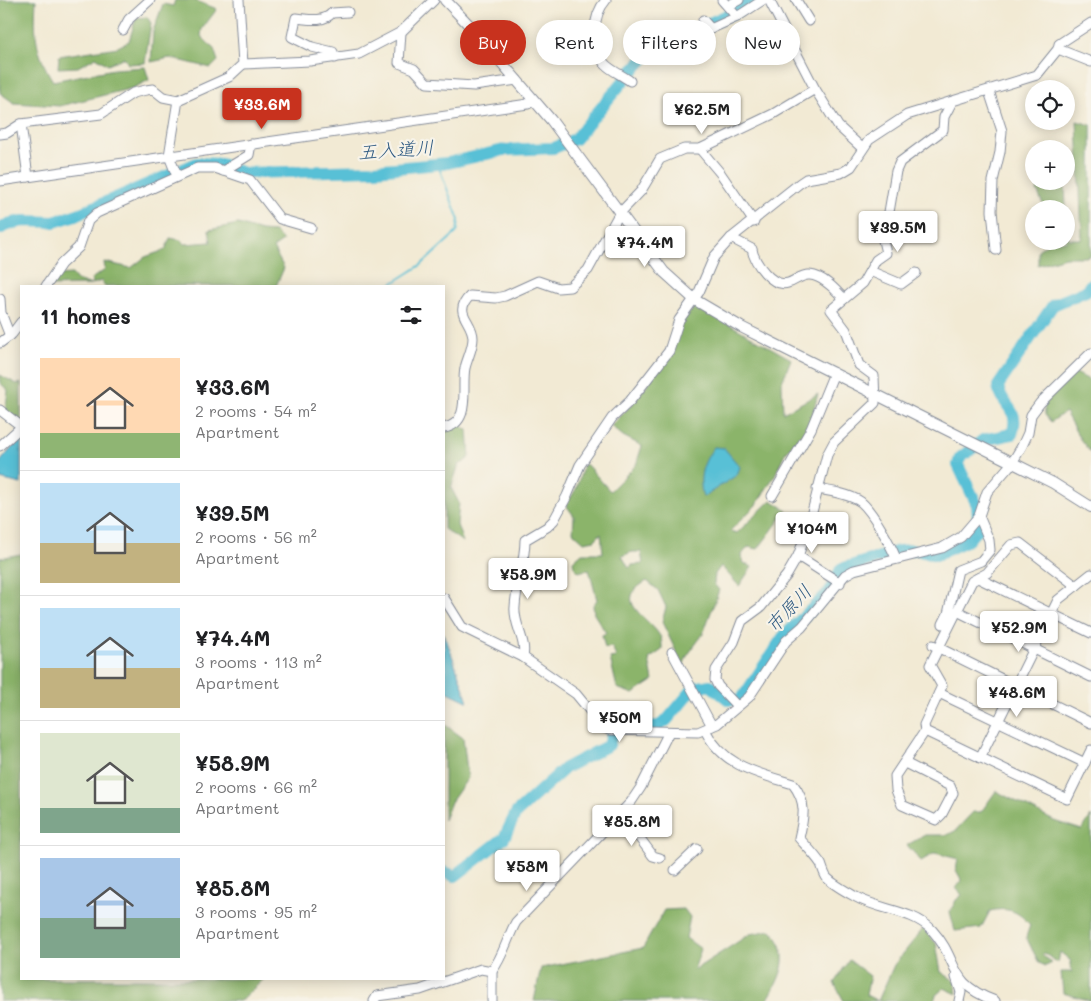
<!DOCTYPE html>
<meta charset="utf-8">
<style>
:root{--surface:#fff;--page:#f2f2f2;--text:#202124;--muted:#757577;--line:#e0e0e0;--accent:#c8321e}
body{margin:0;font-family:Mali,"Klee One",sans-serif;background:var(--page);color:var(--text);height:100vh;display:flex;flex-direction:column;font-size:19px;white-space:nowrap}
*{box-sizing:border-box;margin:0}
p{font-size:16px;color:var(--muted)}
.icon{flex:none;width:28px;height:28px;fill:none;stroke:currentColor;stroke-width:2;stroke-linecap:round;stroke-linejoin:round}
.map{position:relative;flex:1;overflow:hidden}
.panel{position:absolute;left:20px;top:285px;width:425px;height:695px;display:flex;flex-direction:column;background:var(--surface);border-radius:0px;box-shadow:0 2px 12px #0003}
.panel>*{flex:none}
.hud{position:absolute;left:460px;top:20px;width:475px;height:45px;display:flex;gap:10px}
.buttons{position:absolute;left:1025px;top:80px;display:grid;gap:10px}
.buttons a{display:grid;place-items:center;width:50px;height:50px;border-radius:50%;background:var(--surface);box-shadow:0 2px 12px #0003;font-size:25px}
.price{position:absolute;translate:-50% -42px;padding:0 11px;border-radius:5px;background:#fff;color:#222;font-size:16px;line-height:32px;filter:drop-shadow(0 1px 2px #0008)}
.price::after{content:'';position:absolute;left:50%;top:30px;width:15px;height:11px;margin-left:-8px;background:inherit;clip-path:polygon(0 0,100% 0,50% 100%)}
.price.selected{background:var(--accent);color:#fff}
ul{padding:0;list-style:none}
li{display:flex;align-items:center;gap:15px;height:125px;padding:0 20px}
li+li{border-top:1px solid var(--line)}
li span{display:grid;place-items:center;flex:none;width:140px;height:100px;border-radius:0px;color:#555}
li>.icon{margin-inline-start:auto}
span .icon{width:60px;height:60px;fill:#fffc;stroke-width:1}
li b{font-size:21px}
h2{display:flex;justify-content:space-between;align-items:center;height:60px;padding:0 20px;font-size:21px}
.tag{padding:0 18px;border-radius:22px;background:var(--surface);box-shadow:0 2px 12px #0003;font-size:18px;line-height:45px}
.tag.selected{background:var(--accent);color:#fff}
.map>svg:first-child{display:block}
</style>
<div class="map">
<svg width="1091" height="1001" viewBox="0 0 1091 1001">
<rect width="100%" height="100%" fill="#f7f3e8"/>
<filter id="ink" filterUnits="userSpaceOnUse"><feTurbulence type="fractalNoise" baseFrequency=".02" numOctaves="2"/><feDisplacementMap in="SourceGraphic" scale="10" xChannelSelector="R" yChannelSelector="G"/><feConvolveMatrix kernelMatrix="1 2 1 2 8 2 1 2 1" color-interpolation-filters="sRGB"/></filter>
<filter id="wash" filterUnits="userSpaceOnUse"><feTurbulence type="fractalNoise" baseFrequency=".0096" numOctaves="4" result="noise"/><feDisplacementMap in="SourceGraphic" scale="20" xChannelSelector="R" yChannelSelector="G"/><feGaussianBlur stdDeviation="1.12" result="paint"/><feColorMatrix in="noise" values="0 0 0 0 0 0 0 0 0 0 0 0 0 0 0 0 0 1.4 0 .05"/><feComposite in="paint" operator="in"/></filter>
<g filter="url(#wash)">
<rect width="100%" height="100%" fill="#f2ead4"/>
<g fill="#8bb46b" stroke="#537264" fill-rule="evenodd">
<path d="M0,0H36C34,33 35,52 53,81L114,69L145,67L149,80L133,88L60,106L14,103L0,93Z"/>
<path d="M175,0H194L217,9L202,29L201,36L214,49L218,61L211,68L170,58L151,62L153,31L163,4L173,6Z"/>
<path d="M147,17L151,23L145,63L128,64L124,57L108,65L96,57L78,67L58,68L59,56L118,47L129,41L136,18Z"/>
<path d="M1077,121L1091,125V255L1086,257H1065L1038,265V250L1051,241H1066V216L1069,239H1082Z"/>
<path d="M1042,181H1065L1066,209H1045L1037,190Z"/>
<path d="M238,224L261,231L275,232L283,241L273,248L284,268L276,286H105L101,281L93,284L91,279L105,270L104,262L131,268L145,257L165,250L170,238L181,240L185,244L211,242L209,230Z"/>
<path d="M72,274L77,280L91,285L49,286L56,275Z"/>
<path d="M697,306L791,359L782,382L783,413L818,394L809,427L785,453L775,475L756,505L730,531L737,533L771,500L787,510L758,549L748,547L741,556L744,563L752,567L739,586L721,566L715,574L714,584L719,590L703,634L687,656L683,666L662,622L666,607L658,590L647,581C609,602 652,618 661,638C662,641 662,646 662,650L649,659L653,681L633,694L617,688L610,658L616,657L612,647L605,648L602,635L606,633L594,614L593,605L597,600L589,569L579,572L574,567L573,561L582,553H603L601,533L595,540L584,542L573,532L574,516L566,505L576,489L584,464L587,465L610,491L636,465L642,446L623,436L611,426C629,408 647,387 660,365C674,343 676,322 697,306ZM632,552H641L643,564L632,565L629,568L622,556Z"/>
<path d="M1076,373L1091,381V453L1080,439L1065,412L1051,422L1045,415L1044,401Z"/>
<path d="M0,375L17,384L21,383V422L5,413L8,390L0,383Z"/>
<path d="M460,425L468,430L470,457L463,463L459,464L451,488L459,503L457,525L463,542L444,529V432Z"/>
<path d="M21,554V979H264L240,1001H0V558Z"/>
<path d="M444,724L463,738L468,778L451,802L444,820Z"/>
<path d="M996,791L1054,821L1082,830L1091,816V1001L1063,993L1061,972H1072L1070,960L1060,952L1058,963L1044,953L1042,955L1052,963L1046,966L1039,963L1026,937L1030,925C1018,911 1009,907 990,911L981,928L955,931L950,912L956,900L962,895L956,888L962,881L956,870L958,859L935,853L921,861L907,845L925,835H947L955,831L973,812H981Z"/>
<path d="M684,909L690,917L686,938L701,949L694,970L750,934L771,930C793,955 781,976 767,1001H534L541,968L643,948L664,910Z"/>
<path d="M923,929L936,943L941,972L955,981L957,994L944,988L936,995L934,1001H844L834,983L849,960L870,976L866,995L878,1001L894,965Z"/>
</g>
<g fill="#59c0d6" stroke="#3a789a">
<path d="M21,437V484L0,479V462Z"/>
<path d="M714,447L724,448L740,467L737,475L703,497C698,477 702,464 714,447Z"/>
<path d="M444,633L468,701H467L444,690Z"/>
</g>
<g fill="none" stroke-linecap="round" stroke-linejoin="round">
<path stroke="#59c0d6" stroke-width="2" d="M388,286L421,265L457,232L459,220L438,165"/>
<g stroke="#59c0d6" stroke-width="12">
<path d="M0,229L8,224L23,221L54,222L78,214L197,163L221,164L243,173L375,170L448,163L504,150L554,148L575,139L631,72L658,44L690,32L743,8L752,0"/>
<path d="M444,872L455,876L504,838L516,813L565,768L609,745L614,727L659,726L667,720L694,688L710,685L729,700H741L783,637L830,591L841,569L899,551L914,550L936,555L968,540L979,527L977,505L958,465L960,458L983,440L1012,434C1021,408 1002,408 998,386L1053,305L1086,291L1091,284"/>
</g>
</g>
</g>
<g filter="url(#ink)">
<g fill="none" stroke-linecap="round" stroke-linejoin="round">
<g stroke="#868c99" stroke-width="11">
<g id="minor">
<path d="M606,0C592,16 591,45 604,63C610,70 622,75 630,81"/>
<path d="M722,0L737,17"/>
<path d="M769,0L815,89L838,126L862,148"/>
<path d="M796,0L809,21"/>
<path d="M728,6L739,0"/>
<path d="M703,20L711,29"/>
<path d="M123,30L129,19L150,0"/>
<path d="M401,32L399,63L414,69L427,83L474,86L517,80"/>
<path d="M697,35L737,17L763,0"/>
<path d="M1058,49L1091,62"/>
<path d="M335,58L333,52L312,47L292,37L296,18C308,19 323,23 332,13L348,12"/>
<path d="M243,64L310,61L359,54L401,32L434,0"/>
<path d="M989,91L1002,131L1000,152L993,181L992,211L996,250"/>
<path d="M21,124L28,177"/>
<path d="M0,134L7,133L21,124L101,114L133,93L146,90L153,89L163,97L178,100L229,77L243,64L239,0"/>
<path d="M700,149L721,174L754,222"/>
<path d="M223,171L249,155L251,144"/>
<path d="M177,176L169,156L178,100"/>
<path d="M0,181L528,104L533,99"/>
<path d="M731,238L752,249C754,262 772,288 788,283C796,281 801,274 810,275C823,276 836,290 844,299"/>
<path d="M870,271L901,284L916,273"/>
<path d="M46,286L61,264L79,247L88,221L97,213L197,168H215L250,180L280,219L311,228"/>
<path d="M0,299L1,313L10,336"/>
<path d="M0,343L12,334L21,322"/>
<path d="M0,410L21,426"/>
<path d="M444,428C472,423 461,389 465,368C467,359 473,348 473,338C473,321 452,313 470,296L496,298L505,296L538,281L558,288L570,287L588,270L619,214L641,191L660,159L684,149H700L773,114L815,89"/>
<path d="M0,446L21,427"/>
<path d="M817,489C830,491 850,494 861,502C873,512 890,544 896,558"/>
<path d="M772,496L811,429L834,373"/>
<path d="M798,556L840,583"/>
<path d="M978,578L1091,633"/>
<path d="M1076,586L1020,543L1011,545L987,573L972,581L930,665L942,686L924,725L925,731L1067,799L1091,750"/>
<path d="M444,598L462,627L523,657L576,694L604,728L609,730L698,732L717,724L749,697L786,641L802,627L845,575L854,570L942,548L961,537L979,516L987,492L1012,463L1022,446L1028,433L1031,415L1040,403L1091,353"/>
<path d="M957,611L1091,677"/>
<path d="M943,624L948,614L958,570L981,561L990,550L989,540L979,516"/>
<path d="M933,645L1091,723"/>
<path d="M672,652L712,726"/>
<path d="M523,657C527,640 513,624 515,607C516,584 525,563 525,540L547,527L554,520L567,496L580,465L612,418L630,401L669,351L679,320L699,292L714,257L731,238L800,183L806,179L841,173L851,167L869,140L907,115L1037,75L1058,49L1059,44L1091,23"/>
<path d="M939,693L1085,763"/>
<path d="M737,706L718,686L715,680L716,670L734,642L742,621L761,607L787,575L798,556L807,531L827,455L834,442L875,403L874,376L859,365L846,330L831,310L863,283L876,260L886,253L881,232L888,218L896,171L900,162L943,130L944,117L952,102"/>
<path d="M705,730C723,766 757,773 793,784C807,802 804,817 799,838C806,846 815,855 821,864C823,869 824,874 827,878C834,885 847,892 856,897C879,910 913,910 932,930C961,962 945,982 995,1001"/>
<path d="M980,758L1058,600L1091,574"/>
<path d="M905,763L950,786L953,793L942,814L936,820L902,805L896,790L895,776L925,731"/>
<path d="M621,813L653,856L660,858"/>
<path d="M675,870L697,849"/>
<path d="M956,977L961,992L959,1001"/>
<path d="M374,1001L377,996L420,990L481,969L492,971C503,957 507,938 516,922L631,802L641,787L669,732"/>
<path d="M492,1001V971"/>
</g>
</g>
<g stroke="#868c99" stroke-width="12">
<path id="tertiary" d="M445,0L471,27L551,120L664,272L695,300L741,327L1053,483L1091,507"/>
</g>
<use href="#minor" stroke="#fff" stroke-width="9"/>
<use href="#tertiary" stroke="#fff" stroke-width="10"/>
</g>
</g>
<g text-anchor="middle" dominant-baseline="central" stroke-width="4.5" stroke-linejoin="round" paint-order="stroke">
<g font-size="19" font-style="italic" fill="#2e5a82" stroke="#f7f3e8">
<text transform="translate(396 149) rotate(-4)">五入道川</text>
<text transform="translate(788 608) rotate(-47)">市原川</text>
</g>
</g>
</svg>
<div class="buttons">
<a><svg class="icon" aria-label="locate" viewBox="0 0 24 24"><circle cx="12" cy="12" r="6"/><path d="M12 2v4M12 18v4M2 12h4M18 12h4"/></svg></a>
<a>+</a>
<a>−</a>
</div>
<b class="price selected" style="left:262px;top:130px">¥33.6M</b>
<b class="price" style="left:702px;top:135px">¥62.5M</b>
<b class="price" style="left:898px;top:253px">¥39.5M</b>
<b class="price" style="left:645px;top:268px">¥74.4M</b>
<b class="price" style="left:812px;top:554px">¥104M</b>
<b class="price" style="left:528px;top:600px">¥58.9M</b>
<b class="price" style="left:1019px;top:653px">¥52.9M</b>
<b class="price" style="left:1017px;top:718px">¥48.6M</b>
<b class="price" style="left:620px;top:743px">¥50M</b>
<b class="price" style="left:632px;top:847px">¥85.8M</b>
<b class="price" style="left:527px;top:892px">¥58M</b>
<div class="hud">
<a class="tag selected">Buy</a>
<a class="tag">Rent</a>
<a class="tag">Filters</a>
<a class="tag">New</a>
</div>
<section class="panel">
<h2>11 homes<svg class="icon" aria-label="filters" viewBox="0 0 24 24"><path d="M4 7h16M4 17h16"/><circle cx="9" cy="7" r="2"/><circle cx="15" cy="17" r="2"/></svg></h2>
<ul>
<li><span style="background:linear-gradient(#ffd9b3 75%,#8fb573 0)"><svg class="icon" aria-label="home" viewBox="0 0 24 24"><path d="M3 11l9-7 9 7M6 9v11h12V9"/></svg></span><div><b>¥33.6M</b><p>2 rooms · 54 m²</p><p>Apartment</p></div></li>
<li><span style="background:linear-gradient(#bfe0f5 60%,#c2b280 0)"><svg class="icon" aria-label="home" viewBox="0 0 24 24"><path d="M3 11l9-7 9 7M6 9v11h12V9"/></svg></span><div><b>¥39.5M</b><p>2 rooms · 56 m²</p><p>Apartment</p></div></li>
<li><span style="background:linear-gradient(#bfe0f5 60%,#c2b280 0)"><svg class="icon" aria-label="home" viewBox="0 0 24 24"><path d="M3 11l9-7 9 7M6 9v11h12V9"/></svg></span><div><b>¥74.4M</b><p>3 rooms · 113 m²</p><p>Apartment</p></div></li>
<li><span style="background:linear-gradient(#dfe7d0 75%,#7fa58c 0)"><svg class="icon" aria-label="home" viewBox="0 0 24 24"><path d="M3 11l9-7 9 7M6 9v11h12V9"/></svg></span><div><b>¥58.9M</b><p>2 rooms · 66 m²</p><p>Apartment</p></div></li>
<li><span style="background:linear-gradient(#a9c7e8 60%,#7fa58c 0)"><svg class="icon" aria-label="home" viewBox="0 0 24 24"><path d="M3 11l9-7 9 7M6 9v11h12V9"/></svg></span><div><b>¥85.8M</b><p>3 rooms · 95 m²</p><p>Apartment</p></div></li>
</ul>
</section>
</div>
